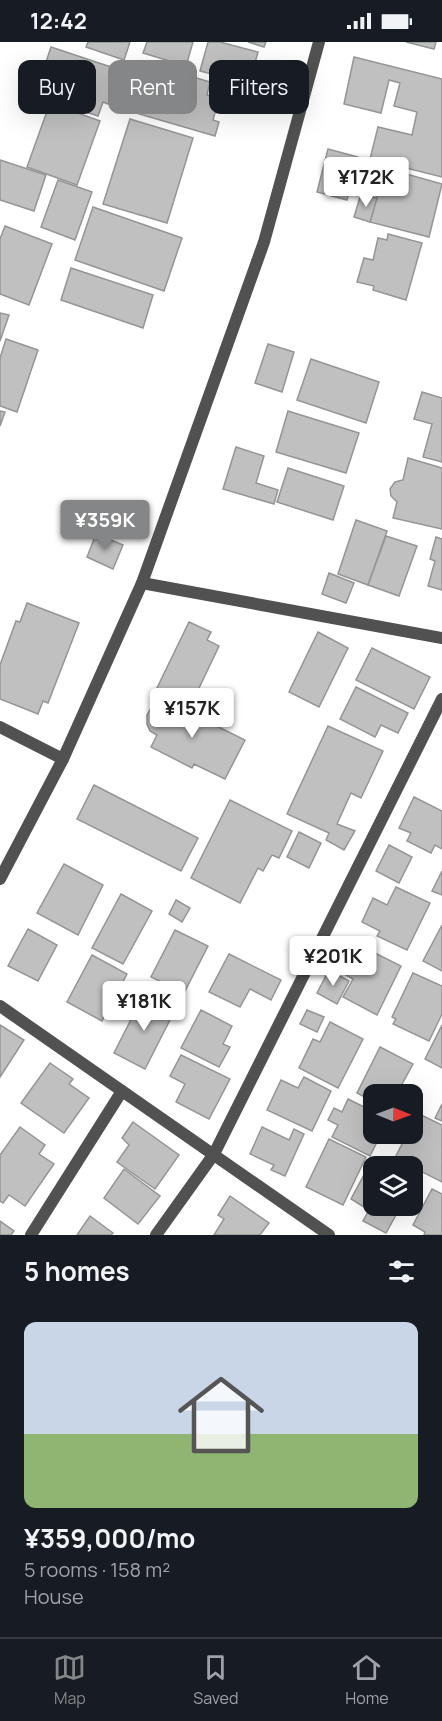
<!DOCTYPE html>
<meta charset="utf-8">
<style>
:root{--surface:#171b24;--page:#242831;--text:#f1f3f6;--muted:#9ea1a6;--line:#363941;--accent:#858687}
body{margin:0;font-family:Manrope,sans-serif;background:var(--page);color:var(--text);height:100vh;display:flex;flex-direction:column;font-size:22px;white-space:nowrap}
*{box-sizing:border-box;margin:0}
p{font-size:20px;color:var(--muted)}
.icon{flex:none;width:33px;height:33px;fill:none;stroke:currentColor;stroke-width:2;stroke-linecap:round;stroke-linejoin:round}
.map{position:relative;height:1193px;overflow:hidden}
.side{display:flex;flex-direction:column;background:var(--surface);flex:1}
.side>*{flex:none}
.top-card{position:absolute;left:18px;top:18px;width:406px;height:54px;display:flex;gap:12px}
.needle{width:39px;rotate:91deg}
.fabs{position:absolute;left:363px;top:1042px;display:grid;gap:12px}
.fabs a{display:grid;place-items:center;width:60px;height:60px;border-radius:12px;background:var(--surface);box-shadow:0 6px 24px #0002;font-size:30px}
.price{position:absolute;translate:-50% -51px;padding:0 14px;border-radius:6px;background:#fff;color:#222;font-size:20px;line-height:39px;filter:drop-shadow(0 2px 3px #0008)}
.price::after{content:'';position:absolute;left:50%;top:36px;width:18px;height:14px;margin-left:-9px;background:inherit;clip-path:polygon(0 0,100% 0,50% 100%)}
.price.current{background:var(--accent);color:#fff}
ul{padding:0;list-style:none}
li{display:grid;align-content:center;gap:12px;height:318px;padding:0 24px}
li+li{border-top:2px solid var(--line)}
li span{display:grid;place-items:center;height:186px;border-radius:12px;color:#555}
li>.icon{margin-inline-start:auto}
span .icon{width:108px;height:108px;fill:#fffc;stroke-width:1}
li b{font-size:26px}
h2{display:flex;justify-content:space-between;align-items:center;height:72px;padding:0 24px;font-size:26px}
.chip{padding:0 21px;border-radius:12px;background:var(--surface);box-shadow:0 6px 24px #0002;font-size:21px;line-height:54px}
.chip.current{background:var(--accent);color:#fff}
.status{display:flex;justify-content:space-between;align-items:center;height:42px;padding:0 30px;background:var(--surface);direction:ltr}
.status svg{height:16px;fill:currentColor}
.tab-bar{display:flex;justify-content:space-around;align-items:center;height:84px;border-top:2px solid var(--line);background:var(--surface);font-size:16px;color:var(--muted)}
.tab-bar a{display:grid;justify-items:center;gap:3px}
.tab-bar .current{color:var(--accent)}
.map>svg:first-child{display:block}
</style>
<div class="status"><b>12:42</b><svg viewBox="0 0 49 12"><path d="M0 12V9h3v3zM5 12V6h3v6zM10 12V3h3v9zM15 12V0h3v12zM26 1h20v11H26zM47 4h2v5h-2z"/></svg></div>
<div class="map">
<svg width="442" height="1193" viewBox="0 0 442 1193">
<rect width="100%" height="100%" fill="#fff"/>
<g fill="#c0c0c0" stroke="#959595" stroke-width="1.5">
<path d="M88,0H87H130L124,18L86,5Z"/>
<path d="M147,0H193L186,24L143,11Z"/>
<path d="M208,0H220L258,10L249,42L200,29Z"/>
<path d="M248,0H266L264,5Z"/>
<path d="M406,0H436L434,7Z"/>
<path d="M51,5L120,28L108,62L103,60L98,74L74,66L76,60L37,47Z"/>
<path d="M354,15L442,37V135L370,117L378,85L412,93L417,70L394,64L400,41L389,38L381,71L344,62Z"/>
<path d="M150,22L210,40L207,53L219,56L213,78L219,80L215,94L136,71Z"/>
<path d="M50,61L100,79L77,143L27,125Z"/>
<path d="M130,77L193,96L167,181L103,162Z"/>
<path d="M328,107L358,115L347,158L317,150Z"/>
<path d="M0,118L46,133L34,169L0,158Z"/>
<path d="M385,126L442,142L429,195L370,180Z"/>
<path d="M58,138L92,150L75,198L41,185Z"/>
<path d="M361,152L377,156L370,180L354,175Z"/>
<path d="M93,165L182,196L164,249L75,218Z"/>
<path d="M5,184L52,202L29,263L0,252V197Z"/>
<path d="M388,192L422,201L406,258L373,248L374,244L357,240L364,216L373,218L378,196L387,198Z"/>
<path d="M71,226L153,253L143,286L61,258Z"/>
<path d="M0,271L9,273L0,299Z"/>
<path d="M6,297L38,308L17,370L0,364V316Z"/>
<path d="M268,302L294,310L282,350L255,341Z"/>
<path d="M311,317L379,340L366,381L297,358Z"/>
<path d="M422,350L442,356V420L423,415L432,382L414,377Z"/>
<path d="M0,369L5,370L0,384Z"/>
<path d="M288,369L359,391L346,431L276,410Z"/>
<path d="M236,405L264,414L256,441L278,448L274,462L223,447Z"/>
<path d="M408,416L442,426V487L393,476L397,460L391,454L390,447L395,440L403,438Z"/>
<path d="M288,426L344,444L333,478L277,460Z"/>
<path d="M356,478L387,489L368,543L338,532Z"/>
<path d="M96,492L123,503L113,527L87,515Z"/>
<path d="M386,494L417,504L399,554L368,543Z"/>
<path d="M436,495L442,497V548L428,544L435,519L430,517Z"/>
<path d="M329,531L354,541L346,561L322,552Z"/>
<path d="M27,561L79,581L48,661L43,659L38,672L0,657V623L16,579L20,580Z"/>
<path d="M189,580L211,590L207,598L219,604L191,663L157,646Z"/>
<path d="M318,590L348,606L319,665L289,650Z"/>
<path d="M372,606L430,635L414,667L356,638Z"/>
<path d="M356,645L408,671L398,691L381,683L375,695L340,677Z"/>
<path d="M161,659H174L183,664L182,667L245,698L225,737L194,722L192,726L151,705L157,693L150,689L147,682V673L152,664Z"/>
<path d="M328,684L383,709L361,756L351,751L337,782L355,789L344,808L326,798L329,791L287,772Z"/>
<path d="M94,743L198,796L181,829L77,777Z"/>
<path d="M414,755L442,769V807L435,803L431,811L407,799L411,791L399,786Z"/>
<path d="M230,758L292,789L279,816L272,813L263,829L258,826L240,861L191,836Z"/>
<path d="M299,790L321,801L309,826L287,815Z"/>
<path d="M389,803L412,815L399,841L376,829Z"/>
<path d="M64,822L103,843L78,893L37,871Z"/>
<path d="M442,829V853L432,849Z"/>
<path d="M396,845L430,861L407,908L377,894L380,889L362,880L373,856L387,863Z"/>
<path d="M121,852L152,869L123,922L92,906Z"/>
<path d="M176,858L190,866L182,880L169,872Z"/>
<path d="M442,883V929L423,919Z"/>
<path d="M28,887L57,903L38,939L8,924Z"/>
<path d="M175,888L208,904L184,951L151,935Z"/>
<path d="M361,904L401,924L377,973L343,955L353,937L346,933Z"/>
<path d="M229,912L281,938L271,958L250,947L240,965L209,950Z"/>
<path d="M92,913L127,932L102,979L67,960Z"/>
<path d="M329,928L349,939L337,962L317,951Z"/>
<path d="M413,931L442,944V972L429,999L393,982L396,977L392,975Z"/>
<path d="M143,954L174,970L145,1027L114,1011Z"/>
<path d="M201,968L232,984L223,1002L230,1005L219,1025L181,1006Z"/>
<path d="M307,968L324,975L317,990L300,982Z"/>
<path d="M330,980L363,997L338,1046L299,1026L313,997L320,1000Z"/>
<path d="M0,983L24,998L0,1035Z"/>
<path d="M442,983V1026L425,1017Z"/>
<path d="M380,1005L413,1022L396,1053H374V1060L357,1051Z"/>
<path d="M181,1013L230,1037L209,1077L176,1060L185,1042L170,1034Z"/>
<path d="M50,1021L73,1037L69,1042L89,1056L64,1091L21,1061Z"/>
<path d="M304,1035L331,1049L312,1089L267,1068L281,1038L298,1046Z"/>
<path d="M348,1057L374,1070V1092H381L370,1114L332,1095L338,1083L328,1078L334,1066L342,1070Z"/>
<path d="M442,1062V1079L435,1076Z"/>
<path d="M417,1071L442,1083V1140L395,1116L407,1092H412V1080Z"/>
<path d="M133,1080L179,1113L155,1147L117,1120L129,1103L122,1096Z"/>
<path d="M20,1085L45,1103L39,1112L54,1122L25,1164L9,1153L3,1161L0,1159V1113Z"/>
<path d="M262,1085L289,1098L294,1087L304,1092L285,1134L271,1128L274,1123L250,1112Z"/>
<path d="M329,1097L366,1115L343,1163L306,1145Z"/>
<path d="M372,1118L384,1125H374V1164H401L386,1191L363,1179L369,1168L351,1157Z"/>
<path d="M124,1127L160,1154L138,1182L104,1156Z"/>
<path d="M432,1147L442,1152V1193H424L425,1190L413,1183Z"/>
<path d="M230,1154L269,1181L260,1193H214L224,1177L218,1173Z"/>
<path d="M90,1174L113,1191L111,1193H77Z"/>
<path d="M0,1179L14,1189L11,1193H0Z"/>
</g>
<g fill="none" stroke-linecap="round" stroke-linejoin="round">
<g stroke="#515151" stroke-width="12">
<path d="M142,541L442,596"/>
<path d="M0,685L63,717"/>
<path d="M0,964L329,1193"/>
<path d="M31,1193L122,1049"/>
<path d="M156,1193L214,1112L442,657"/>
</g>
<path stroke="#515151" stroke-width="12" d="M0,837L63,717L142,541L264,200L319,0"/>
</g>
</svg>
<div class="fabs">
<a><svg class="needle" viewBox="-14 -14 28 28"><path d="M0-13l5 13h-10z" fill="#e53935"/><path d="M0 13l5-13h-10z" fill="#9ea1a6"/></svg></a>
<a><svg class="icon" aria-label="layers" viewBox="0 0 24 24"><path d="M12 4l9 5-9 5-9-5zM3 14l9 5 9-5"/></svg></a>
</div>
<b class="price" style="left:366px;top:166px">¥172K</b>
<b class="price current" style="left:105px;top:509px">¥359K</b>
<b class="price" style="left:192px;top:697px">¥157K</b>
<b class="price" style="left:333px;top:945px">¥201K</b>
<b class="price" style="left:144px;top:990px">¥181K</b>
<div class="top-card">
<a class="chip">Buy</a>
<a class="chip current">Rent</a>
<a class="chip">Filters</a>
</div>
</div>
<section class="side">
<h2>5 homes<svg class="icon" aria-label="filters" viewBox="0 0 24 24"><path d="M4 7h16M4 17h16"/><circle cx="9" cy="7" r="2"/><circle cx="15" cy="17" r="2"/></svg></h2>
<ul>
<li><span style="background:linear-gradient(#c9d6e8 60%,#8fb573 0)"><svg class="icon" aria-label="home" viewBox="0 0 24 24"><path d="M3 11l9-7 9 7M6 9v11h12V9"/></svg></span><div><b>¥359,000/mo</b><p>5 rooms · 158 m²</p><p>House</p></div></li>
</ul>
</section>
<nav class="tab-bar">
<a class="current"><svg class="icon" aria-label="map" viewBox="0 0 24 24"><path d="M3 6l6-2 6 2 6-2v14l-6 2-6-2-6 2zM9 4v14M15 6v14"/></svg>Map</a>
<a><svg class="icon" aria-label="saved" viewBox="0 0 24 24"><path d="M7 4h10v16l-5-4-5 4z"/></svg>Saved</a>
<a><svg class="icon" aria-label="home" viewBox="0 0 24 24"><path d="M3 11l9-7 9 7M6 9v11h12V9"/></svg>Home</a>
</nav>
